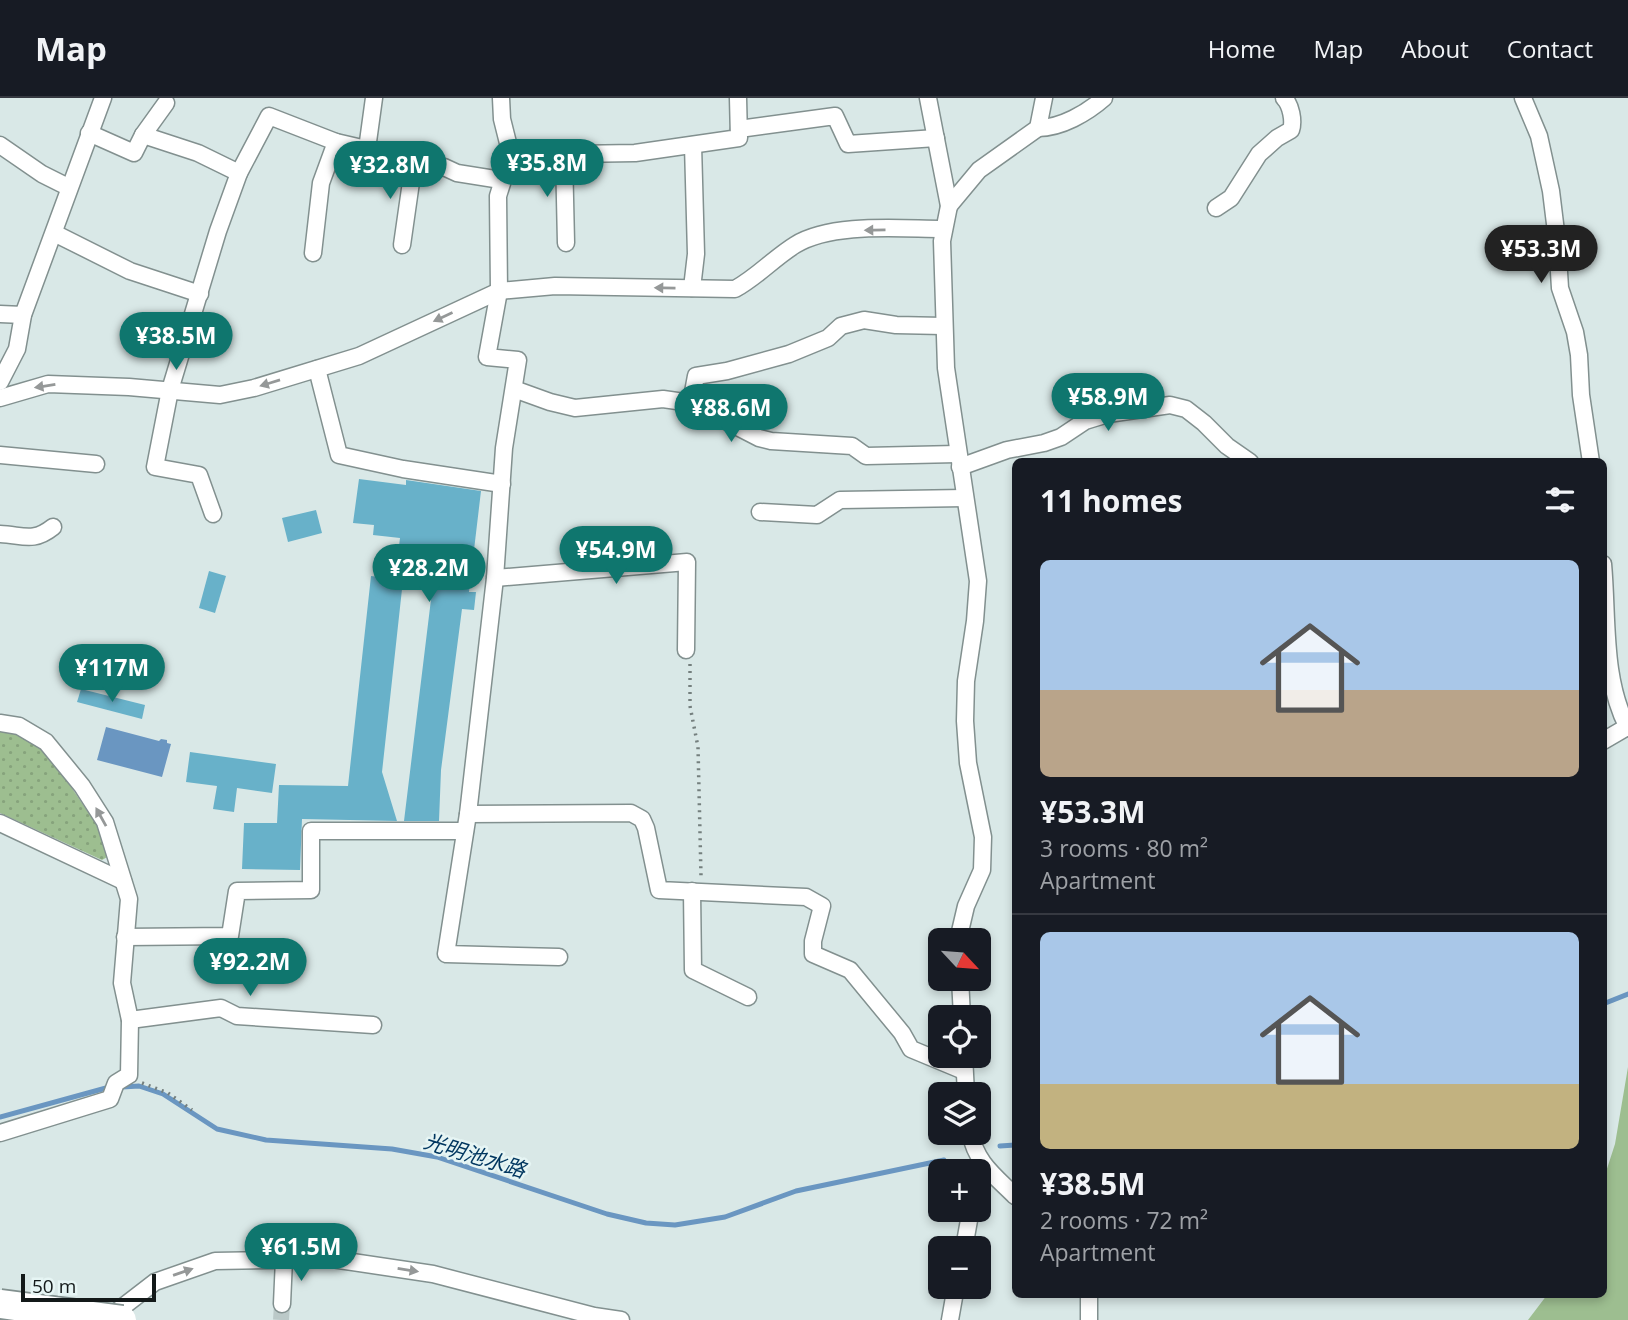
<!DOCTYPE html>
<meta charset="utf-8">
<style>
:root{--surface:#171b24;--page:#20242c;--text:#f1f3f6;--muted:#9ea1a6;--line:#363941;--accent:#0f766e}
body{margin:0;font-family:"Open Sans","Noto Sans JP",sans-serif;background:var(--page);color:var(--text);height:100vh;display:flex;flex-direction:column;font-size:26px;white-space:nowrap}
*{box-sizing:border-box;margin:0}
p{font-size:23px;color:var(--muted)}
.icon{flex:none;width:38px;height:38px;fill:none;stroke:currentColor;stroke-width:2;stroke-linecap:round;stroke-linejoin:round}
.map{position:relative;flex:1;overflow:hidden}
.details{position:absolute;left:1012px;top:360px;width:595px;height:840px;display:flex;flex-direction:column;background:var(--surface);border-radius:10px;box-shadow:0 4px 10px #0003}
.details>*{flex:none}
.needle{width:46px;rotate:116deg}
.fabs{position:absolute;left:928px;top:830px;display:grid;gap:14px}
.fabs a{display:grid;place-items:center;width:63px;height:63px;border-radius:10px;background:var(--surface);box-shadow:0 4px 10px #0003;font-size:35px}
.scale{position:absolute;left:21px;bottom:18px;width:135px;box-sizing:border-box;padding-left:7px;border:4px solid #131919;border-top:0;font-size:19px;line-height:24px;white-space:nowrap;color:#131919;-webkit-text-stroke:5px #e6f5f4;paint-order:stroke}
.price{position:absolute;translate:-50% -60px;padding:0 16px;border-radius:24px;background:var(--accent);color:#fff;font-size:23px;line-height:46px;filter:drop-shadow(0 2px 4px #0008)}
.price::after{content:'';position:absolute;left:50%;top:42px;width:21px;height:16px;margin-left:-10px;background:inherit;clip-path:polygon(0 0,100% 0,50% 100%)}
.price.current{background:#222;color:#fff}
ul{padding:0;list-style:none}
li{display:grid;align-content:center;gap:14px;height:371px;padding:0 28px}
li+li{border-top:2px solid var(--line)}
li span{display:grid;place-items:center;height:217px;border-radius:10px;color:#555}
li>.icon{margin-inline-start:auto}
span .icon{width:126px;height:126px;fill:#fffc;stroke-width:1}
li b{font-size:30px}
h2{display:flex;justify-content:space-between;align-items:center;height:84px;padding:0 28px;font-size:30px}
header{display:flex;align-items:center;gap:42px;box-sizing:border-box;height:98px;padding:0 35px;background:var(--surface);border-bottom:2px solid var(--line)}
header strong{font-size:33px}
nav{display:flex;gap:38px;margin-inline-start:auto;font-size:24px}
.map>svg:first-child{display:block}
</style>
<header>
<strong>Map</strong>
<nav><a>Home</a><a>Map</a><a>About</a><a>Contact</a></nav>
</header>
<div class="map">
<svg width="1628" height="1222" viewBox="0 0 1628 1222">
<defs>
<pattern id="park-dots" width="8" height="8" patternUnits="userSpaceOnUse" patternTransform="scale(1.75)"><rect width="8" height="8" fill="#9dbe90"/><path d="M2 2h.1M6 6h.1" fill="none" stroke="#86a37c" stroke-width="1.8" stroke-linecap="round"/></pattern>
</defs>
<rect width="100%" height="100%" fill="#d9e8e7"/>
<path fill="#9dbe90" d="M1628,969V1222H1528L1547,1197H1603V1083L1615,1046Z"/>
<path fill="url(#park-dots)" d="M0,632L24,637L45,650L96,726L109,758L102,762L0,715Z"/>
<path fill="#6a96c1" d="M106,629L159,643L161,641L167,642V645L171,646L162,679L97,662Z"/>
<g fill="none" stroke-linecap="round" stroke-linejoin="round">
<g stroke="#6a96c1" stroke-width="5">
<path d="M1603,906L1628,896"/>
<path d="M0,1019L106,990L139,988L163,996L217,1031L266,1042L392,1051L437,1059L607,1116L646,1125L675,1127L725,1119L796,1093L944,1062"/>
<path d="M1000,1048L1015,1047"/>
</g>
</g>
<g fill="#68b1c9">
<path d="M359,381L406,387V382L481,393L469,494H476L474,512L462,511L441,672L439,723H404L433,485L395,481L400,440L373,437L374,427L353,425Z"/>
<path d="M316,412L322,435L288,444L282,420Z"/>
<path d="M209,473L226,478L215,515L199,510Z"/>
<path d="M371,478L403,482L382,674L397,723L302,721L300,772L242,771L244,725H277L279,687L348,688Z"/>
<path d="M81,591L145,607L142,621L77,604Z"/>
<path d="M190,654L276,666L272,695L237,690L234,714L213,711L217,688L186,684Z"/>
</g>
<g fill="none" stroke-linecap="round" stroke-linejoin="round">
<path stroke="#bbc9c8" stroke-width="16" stroke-dasharray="16 8" stroke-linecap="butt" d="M281,1222L282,1206"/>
<g stroke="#82908f" stroke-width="19">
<g id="minor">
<path d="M501,0L502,21L511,57L498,98L499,193L487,259L518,262L504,350L495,480L468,716L446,856L559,859"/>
<path d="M928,0L949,108L942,143L946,270L978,483L975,523L966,583L965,623L968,665L983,739L982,772L966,808L958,842"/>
<path d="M1523,0L1539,38L1551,93L1557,142L1560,190L1575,234L1579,257L1581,297L1591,364"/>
<path d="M1038,30C1061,30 1087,15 1104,0"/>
<path d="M739,31L835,18L848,46L936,40"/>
<path d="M89,35L134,55L143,37L166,5"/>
<path d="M143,37L198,55L239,75"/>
<path d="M0,47L42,76L68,89"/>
<path d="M367,51L374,0"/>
<path d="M511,57L635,55L739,40L738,0"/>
<path d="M564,57L566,145"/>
<path d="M949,108L979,72L1038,30L1044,0"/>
<path d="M1216,110L1231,100L1259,56L1277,40L1291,32C1294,23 1291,7 1284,0"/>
<path d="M54,135L130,173L200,196"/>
<path d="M402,147L414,63"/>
<path d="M313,155L321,85L336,44"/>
<path d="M692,190L696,156L693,47"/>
<path d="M0,216L23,217"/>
<path d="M317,271L339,357L403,371L502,386"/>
<path d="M0,284L17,251L23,217L103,0"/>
<path d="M514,291L550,304L575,310L663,301L691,305L759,340L771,343L852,348L866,358L957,356"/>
<path d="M0,300L48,286L129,289L220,297L254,290L359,258L499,193L555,188L735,191C757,179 774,160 795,147C832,124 901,131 943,131"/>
<path d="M691,305L696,278L727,273L789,256L828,240L841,228L864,222L896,227L943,228"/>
<path d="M0,357L96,366"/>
<path d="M960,369L1007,352L1044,345L1061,339L1085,323L1108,316L1170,307L1186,311L1204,325L1227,348L1250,364"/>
<path d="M760,414L817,417L840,402L965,400"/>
<path d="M213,416L199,377L155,369L170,292L218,133L239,75L269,18L336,44L444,69L457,75L501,82"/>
<path d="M0,436C23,437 33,445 53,429"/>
<path d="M1603,466C1608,520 1602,581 1628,630"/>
<path d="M495,480L687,464L686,552"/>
<path d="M0,625L19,628L46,644L82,688L105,724L129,801L122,885L130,922L129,977L116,985L110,1001L0,1035"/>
<path d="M1603,643L1627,629"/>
<path d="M468,716L631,715L642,721L646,730L659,792L806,799L822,808L813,843V856L850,872L902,935L911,951L964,973"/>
<path d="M0,725L123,783"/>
<path d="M692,793L693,872L748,899"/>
<path d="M125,839L230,838L237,793L311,792V733H465"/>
<path d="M960,880L962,919"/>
<path d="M130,922L221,910L237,918L373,927"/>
<path d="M964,957L966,996"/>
<path d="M970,1034C976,1065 994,1077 1015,1098"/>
<path d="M964,1150L971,1111"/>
<path d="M1089,1197V1222"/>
<path d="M282,1206L284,1161"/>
<path d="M107,1221L155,1184L215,1163L332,1161L433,1176L594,1218L621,1222"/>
<path d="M950,1222L956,1188"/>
</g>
</g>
<g stroke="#747f7e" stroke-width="3.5" stroke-dasharray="2 5" stroke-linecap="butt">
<path d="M690,566V608L698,649L701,778"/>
<path d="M142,985L168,995L192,1012"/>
</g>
<use href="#minor" stroke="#fff" stroke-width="16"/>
<g stroke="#82908f" stroke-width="32" stroke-linecap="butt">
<path id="motorway-bridge" d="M0,1206L122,1222"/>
</g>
<use href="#motorway-bridge" stroke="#fff" stroke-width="28"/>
</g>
<defs><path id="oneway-solid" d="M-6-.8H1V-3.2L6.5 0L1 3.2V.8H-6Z" transform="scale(1.75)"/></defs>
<g fill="#959898">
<use href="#oneway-solid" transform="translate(875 132) rotate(179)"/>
<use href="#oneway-solid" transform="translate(665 190) rotate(-179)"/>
<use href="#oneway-solid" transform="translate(443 219) rotate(155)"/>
<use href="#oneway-solid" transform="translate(270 285) rotate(163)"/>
<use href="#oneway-solid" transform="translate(45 288) rotate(171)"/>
<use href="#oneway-solid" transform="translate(101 719) rotate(-119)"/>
<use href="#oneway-solid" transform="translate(408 1172) rotate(9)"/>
<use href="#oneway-solid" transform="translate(183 1174) rotate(-19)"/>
</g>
<g text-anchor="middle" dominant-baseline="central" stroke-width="5" stroke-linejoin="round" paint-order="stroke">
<g font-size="21" font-style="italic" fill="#00365f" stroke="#e6f5f4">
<text transform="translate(475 1057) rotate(17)">光明池水路</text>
</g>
</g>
</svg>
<div class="fabs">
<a><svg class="needle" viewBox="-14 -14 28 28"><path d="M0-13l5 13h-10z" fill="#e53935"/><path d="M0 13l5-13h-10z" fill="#9ea1a6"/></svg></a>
<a><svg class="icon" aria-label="locate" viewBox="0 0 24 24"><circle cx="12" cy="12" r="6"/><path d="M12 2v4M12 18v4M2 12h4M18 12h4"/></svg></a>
<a><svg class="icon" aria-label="layers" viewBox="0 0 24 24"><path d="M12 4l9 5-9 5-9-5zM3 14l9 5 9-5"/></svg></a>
<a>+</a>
<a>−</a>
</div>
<div class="scale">50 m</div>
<b class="price" style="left:547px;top:101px">¥35.8M</b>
<b class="price" style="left:390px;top:103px">¥32.8M</b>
<b class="price current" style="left:1541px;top:187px">¥53.3M</b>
<b class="price" style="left:176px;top:274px">¥38.5M</b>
<b class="price" style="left:1108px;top:335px">¥58.9M</b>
<b class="price" style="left:731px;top:346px">¥88.6M</b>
<b class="price" style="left:616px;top:488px">¥54.9M</b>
<b class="price" style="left:429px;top:506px">¥28.2M</b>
<b class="price" style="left:112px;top:606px">¥117M</b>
<b class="price" style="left:250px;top:900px">¥92.2M</b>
<b class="price" style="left:301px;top:1185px">¥61.5M</b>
<section class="details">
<h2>11 homes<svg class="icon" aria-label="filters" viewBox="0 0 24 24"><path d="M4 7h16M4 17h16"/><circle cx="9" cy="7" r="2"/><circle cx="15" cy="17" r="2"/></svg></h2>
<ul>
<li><span style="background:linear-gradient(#a9c7e8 60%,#b9a48a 0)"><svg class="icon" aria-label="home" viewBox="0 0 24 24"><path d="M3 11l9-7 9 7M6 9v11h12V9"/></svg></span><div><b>¥53.3M</b><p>3 rooms · 80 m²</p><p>Apartment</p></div></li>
<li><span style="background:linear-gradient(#a9c7e8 70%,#c2b280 0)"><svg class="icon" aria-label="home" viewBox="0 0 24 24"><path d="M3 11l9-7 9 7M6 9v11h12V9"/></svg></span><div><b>¥38.5M</b><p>2 rooms · 72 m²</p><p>Apartment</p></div></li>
</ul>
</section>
</div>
